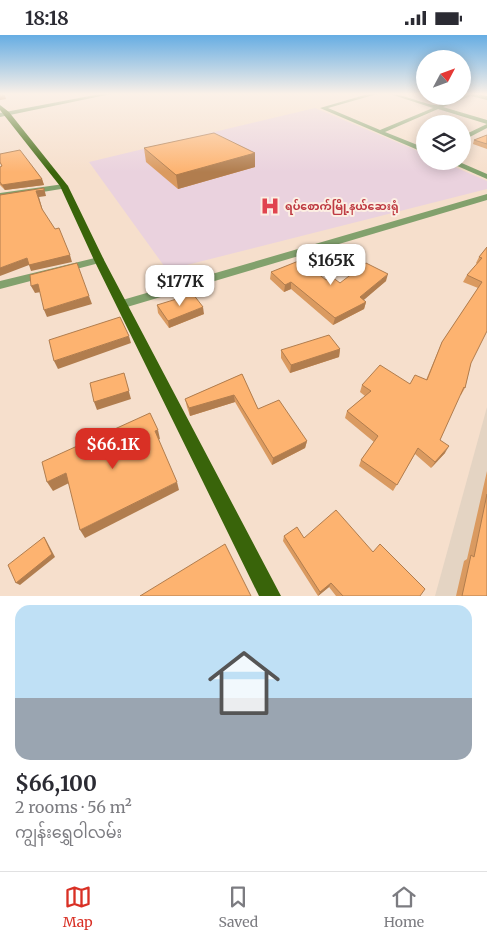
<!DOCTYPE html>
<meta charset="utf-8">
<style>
:root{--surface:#fff;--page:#f7f7f7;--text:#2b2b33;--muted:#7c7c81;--line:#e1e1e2;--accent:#d93025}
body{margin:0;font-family:Merriweather,"Noto Sans Myanmar",serif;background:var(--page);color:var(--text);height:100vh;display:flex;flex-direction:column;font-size:19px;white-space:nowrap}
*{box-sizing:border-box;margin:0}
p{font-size:16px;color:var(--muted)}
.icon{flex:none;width:28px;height:28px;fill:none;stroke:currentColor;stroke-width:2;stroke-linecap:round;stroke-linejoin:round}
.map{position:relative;height:561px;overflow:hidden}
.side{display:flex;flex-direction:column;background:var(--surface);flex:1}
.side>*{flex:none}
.needle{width:32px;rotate:49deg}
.controls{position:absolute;left:416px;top:15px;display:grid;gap:10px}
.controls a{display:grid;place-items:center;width:55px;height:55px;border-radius:50%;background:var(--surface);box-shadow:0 2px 12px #0003;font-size:25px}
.price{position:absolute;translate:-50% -42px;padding:0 11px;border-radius:10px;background:#fff;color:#222;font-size:16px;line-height:32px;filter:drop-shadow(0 1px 2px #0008)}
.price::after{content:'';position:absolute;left:50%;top:30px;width:15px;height:11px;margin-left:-8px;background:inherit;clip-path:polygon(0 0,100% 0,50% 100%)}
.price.active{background:var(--accent);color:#fff}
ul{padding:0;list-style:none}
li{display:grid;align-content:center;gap:10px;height:265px;padding:0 15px}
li+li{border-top:1px solid var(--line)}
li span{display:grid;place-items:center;height:155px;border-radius:15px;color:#555}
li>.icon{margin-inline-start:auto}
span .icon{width:90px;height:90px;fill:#fffc;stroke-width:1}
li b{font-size:21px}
.status{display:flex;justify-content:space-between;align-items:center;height:35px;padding:0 25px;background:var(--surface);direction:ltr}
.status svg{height:14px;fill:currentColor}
.tab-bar{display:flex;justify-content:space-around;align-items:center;height:70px;border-top:1px solid var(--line);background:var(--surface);font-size:14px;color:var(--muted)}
.tab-bar a{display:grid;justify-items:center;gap:2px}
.tab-bar .active{color:var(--accent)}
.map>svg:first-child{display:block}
</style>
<div class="status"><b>18:18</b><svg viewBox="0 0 49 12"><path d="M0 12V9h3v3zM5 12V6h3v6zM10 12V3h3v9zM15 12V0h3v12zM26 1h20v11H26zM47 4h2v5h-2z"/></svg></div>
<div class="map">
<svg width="487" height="561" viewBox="0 0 487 561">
<rect width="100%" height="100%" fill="#f6dfcc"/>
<path fill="#e4d4c3" d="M487,372V561H435Z"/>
<path fill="#ead2de" d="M315,73L425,119V126H441L487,146V154L167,235L89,127Z"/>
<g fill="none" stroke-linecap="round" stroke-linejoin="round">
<g fill="#82a16d" fill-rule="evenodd">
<path d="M100,59H111L0,82V78Z"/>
<path d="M368,59H377L328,73L380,95L433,73L390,59C404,59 430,72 439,70C461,65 462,55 487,61V65L471,61L443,72L487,85V89L438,74L385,97L425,113V118L320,73Z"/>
<path d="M487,89V93L462,106V101Z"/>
<path d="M446,126H457L487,139V144Z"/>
<path d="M64,149L68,151L67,153L0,164V158Z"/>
<path d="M487,159V165L127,272H119L117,269L119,266Z"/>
<path d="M99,222L103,223L104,225L103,227L0,254V246Z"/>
</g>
<path fill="#39640a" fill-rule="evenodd" d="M0,70L9,77L68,151L104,225L281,561H259L94,225L60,151L0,75Z"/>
</g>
<g fill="#da9a60">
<path d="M487,100V114L473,109L474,105Z"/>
<path d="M144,113L255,118V132L178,154L146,127Z"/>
<path d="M0,119L42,144L44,150L5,155L0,150V132L2,131L0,128Z"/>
<path d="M487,212L471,328L465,353L461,360L460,359L440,405L445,418L431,433L415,419L393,456L359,431L361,425L374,407L345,383L347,376L365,361L360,357L362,350L410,349L426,345L442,307L478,253L463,247L467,240L477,229L476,228L479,222Z"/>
<path d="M271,237L340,248L386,246L363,265L366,267L364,274L333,290L291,254L284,257L270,244Z"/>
<path d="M157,270L204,279L169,293L158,278Z"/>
<path d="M340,314L339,322L290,338L281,323V315Z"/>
<path d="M242,339L258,374L307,406L305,413L272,430L235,367L190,381L187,372L185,364Z"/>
<path d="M487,436V561H456L464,526L467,524Z"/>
<path d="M284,501L304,503L373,517L420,561H336L329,552L318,561L283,506Z"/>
</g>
<g fill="#b17d4e">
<path d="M5,61L6,64L0,65V62Z"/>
<path d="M255,118V132L178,154L176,140Z"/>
<path d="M42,144L44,150L5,155L2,150Z"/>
<path d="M44,153L46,161L39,162L44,180L36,156Z"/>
<path d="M70,220L72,227L31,236L29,230L0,241V233L27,223Z"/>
<path d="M388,239L386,246L358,270L360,262Z"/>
<path d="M291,247V254L284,257L285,250Z"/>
<path d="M38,249L41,257L35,258L31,251Z"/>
<path d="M89,261L92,269L47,282L44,275Z"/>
<path d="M366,267L364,274L333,290L335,283Z"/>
<path d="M203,272L204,279L169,293L168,286Z"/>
<path d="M129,301L131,308L58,334L54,326Z"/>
<path d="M340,314L339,322L290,338L291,330Z"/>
<path d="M126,346L131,364L97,375L94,367Z"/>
<path d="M234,360L235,367L190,381L189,373Z"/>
<path d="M158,395L160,404L157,405L155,396Z"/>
<path d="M307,406L305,413L272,430L273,423Z"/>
<path d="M449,411L445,418L431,433L435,427Z"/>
<path d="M66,438L71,447L53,456L47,447Z"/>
<path d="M177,447L179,455L85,503L80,495Z"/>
<path d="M44,502L46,505L55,522L20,550L16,548Z"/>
<path d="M331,548L329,552L318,561L320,557Z"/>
</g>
<g fill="#fdb370" stroke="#b17d4e">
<path d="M0,59L5,61L0,62Z"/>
<path d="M214,98L255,118L176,140L144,113Z"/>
<path d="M487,100V109L474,105Z"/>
<path d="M20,115L42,144L2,150L0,147V132L2,131L0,127V119Z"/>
<path d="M44,153V155L36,156L42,174L55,194L59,193L70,220L29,230L27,223L0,233V160Z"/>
<path d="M487,212V296L471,328L465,353L464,352L440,405L449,411L435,427L418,413L397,450L361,425L378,401L347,376L371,356L362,350L380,330L410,349L415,340L427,345L442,307L482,247L467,240L482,223L479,222Z"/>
<path d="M301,225L326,245L332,242L340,248L366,228L388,239L360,262L366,267L335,283L291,247L285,250L271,237Z"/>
<path d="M77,228L89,261L44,275L38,249L31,251L30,240Z"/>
<path d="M193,259L203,272L168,286L157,270Z"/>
<path d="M120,282L129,301L54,326L49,305Z"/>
<path d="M329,300L340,314L291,330L281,315Z"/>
<path d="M124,338L129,356L94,367L90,348Z"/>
<path d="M242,339L258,374L279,365L307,406L273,423L234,360L189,373L185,364Z"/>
<path d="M150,378L158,395L155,396L177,447L80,495L66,438L47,447L42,427Z"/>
<path d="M487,459V561H462L471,520L474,522Z"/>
<path d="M336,475L373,517L380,509L425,554L420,561H343L331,548L320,557L284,501L297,492L304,503Z"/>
<path d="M44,502L52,519L16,548L8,530Z"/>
<path d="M225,509L251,561H140Z"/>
</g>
<linearGradient id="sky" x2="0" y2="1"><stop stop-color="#66ade3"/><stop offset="0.43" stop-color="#fbf1e8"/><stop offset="1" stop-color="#fbf1e8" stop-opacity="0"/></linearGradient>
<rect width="487" height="137" fill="url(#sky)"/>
<defs>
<g id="hospital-bare" transform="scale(1.5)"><path d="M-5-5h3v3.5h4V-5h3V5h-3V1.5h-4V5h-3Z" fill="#e0444e" stroke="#fceee3" stroke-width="2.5" paint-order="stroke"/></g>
</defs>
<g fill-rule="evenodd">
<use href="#hospital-bare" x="270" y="171"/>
</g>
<g text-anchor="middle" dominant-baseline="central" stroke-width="4" stroke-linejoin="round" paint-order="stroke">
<g font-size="11" font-weight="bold" fill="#be3a42" stroke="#fceee3" text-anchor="start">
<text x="285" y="171">ရပ်စောက်မြို့နယ်ဆေးရုံ</text>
</g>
</g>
</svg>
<div class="controls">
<a><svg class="needle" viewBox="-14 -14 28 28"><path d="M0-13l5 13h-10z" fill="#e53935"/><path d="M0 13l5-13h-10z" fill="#7c7c81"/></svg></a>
<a><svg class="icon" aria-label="layers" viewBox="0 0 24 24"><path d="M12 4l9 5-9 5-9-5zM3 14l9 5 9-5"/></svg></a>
</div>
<b class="price" style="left:331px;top:251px">$165K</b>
<b class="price" style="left:180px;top:272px">$177K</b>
<b class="price active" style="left:113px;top:435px">$66.1K</b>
</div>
<section class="side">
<ul>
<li><span style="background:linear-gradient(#bfe0f5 60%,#9aa5b1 0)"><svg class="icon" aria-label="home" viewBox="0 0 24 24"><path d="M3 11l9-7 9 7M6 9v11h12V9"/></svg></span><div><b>$66,100</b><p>2 rooms · 56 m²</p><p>ကျွန်းရွှေဝါလမ်း</p></div></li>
</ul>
</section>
<nav class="tab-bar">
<a class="active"><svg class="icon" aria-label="map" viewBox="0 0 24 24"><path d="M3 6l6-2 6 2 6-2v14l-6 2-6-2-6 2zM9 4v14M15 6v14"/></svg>Map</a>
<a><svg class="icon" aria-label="saved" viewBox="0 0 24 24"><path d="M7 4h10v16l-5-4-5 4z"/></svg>Saved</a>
<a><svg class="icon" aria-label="home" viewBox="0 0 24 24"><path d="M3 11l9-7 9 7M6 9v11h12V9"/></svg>Home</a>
</nav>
